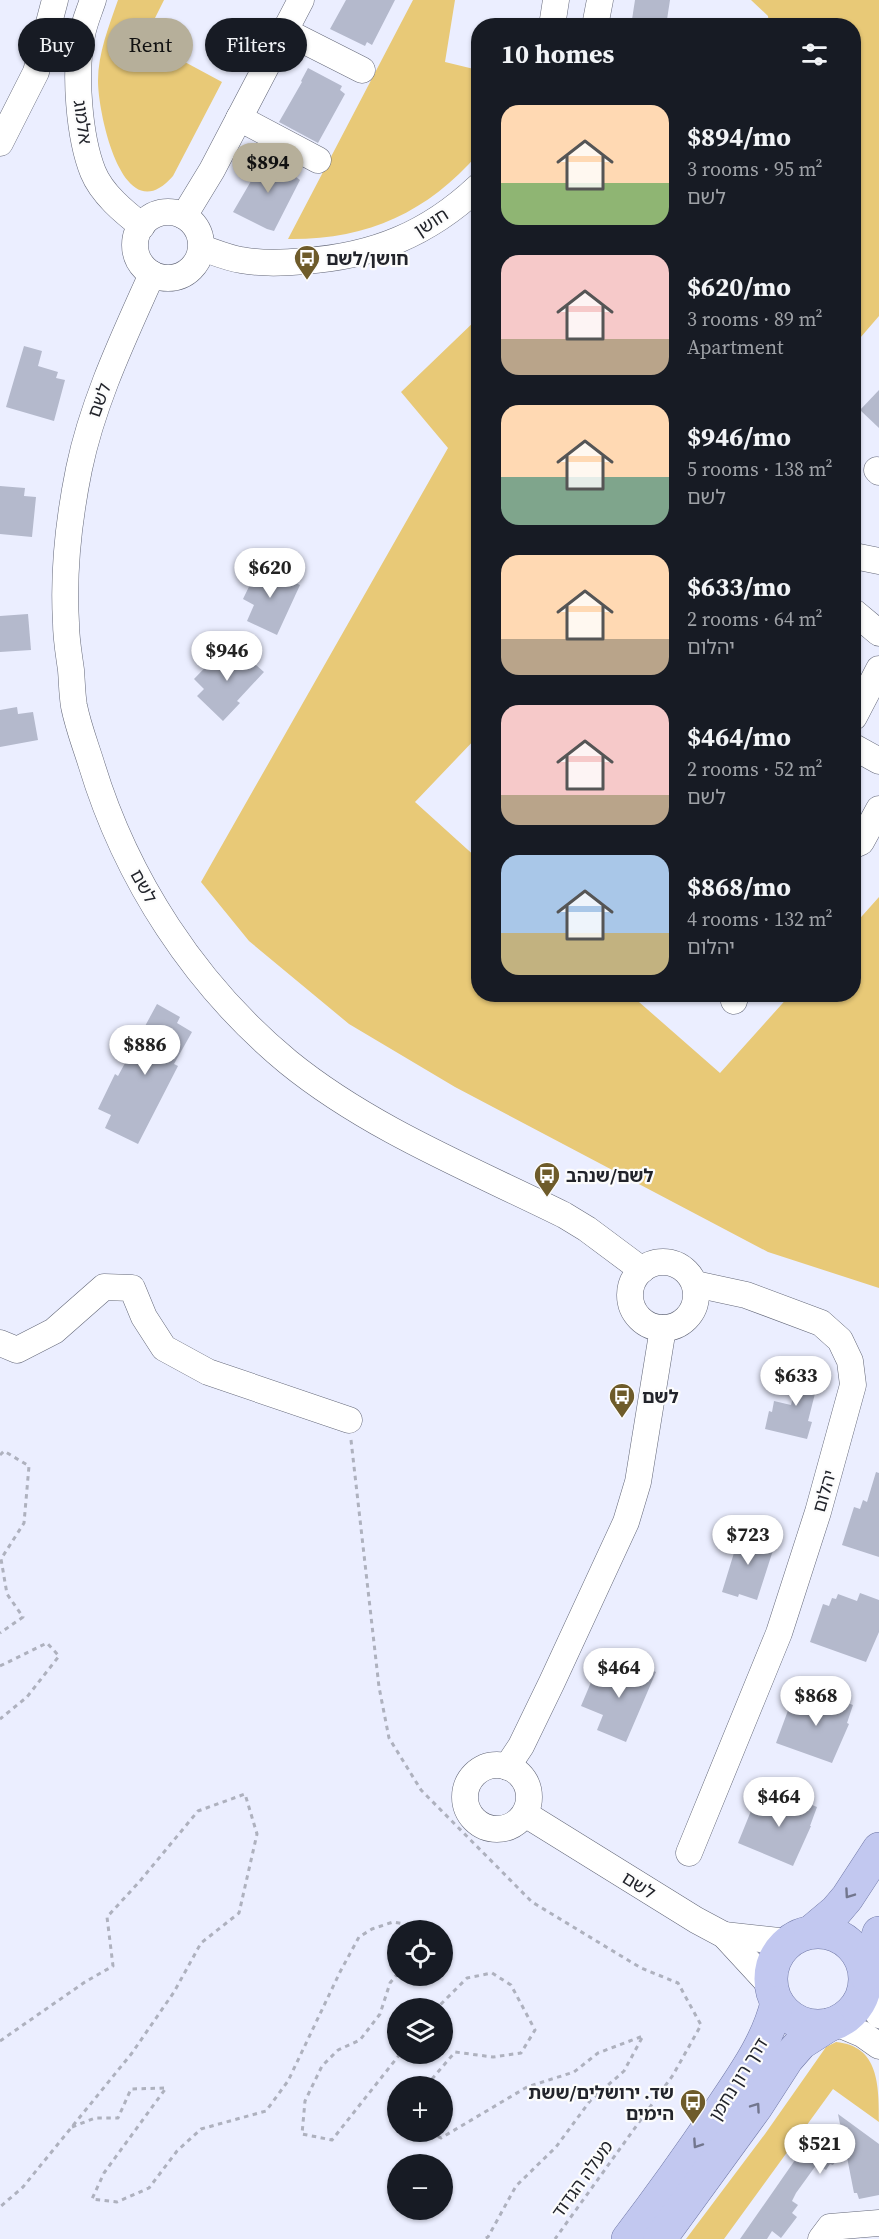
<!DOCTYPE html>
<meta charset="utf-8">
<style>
:root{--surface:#171b24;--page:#242831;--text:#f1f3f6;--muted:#9ea1a6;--accent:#b6af9a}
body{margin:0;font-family:"Source Serif 4","Noto Sans Hebrew",serif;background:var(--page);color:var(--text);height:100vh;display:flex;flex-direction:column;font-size:22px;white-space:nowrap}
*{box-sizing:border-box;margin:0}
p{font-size:20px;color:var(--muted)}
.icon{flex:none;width:33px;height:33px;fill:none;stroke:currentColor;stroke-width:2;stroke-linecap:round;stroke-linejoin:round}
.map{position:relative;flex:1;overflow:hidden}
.side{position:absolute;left:471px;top:18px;width:390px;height:984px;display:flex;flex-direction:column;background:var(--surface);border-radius:24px;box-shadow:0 2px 4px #0004}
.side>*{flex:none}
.hud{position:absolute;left:18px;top:18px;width:363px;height:54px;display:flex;gap:12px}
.buttons{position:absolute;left:387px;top:1920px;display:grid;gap:12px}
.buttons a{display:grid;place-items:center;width:66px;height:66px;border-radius:50%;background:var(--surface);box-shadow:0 2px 4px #0004;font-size:30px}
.price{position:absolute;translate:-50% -51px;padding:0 14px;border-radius:21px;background:#fff;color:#222;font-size:20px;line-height:39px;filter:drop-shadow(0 2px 3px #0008)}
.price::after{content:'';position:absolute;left:50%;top:36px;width:18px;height:14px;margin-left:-9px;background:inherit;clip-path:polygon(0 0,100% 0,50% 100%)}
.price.on{background:var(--accent);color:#111}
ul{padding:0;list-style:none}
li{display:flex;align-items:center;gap:18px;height:150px;padding:0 30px}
li span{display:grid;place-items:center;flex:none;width:168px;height:120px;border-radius:18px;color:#555}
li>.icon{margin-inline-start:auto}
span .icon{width:72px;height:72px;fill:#fffc;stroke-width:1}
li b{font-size:26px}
h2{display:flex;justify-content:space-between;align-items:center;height:72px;padding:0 30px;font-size:26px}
.pill{padding:0 21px;border-radius:27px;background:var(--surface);box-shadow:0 2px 4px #0004;font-size:21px;line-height:54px}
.pill.on{background:var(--accent);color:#111}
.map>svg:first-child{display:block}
</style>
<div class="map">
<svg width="879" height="2239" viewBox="0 0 879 2239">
<rect width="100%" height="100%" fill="#ebeeff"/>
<g fill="#e8c977">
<path d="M118,0H164L144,40L222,82L173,176C123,234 98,113 98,81C98,53 109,26 118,0Z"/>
<path d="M413,0H455L445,62L478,70V154C427,213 366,240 288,239Z"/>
<path d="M751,0H879V316L854,345V26L769,25L768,16Z"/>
<path d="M478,318V736L415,802L478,859V994L631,995L720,1073L790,995L854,994V925L879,897V1288L768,1252L455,1087L349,1024L249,941L201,882L448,448L401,392Z"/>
<path d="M836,2042C879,2046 879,2085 879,2122L833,2089L724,2239H686L765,2134L826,2047Z"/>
</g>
<g fill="#b4b9cc">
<path d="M346,0H395L372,45L367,42L365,46L330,29Z"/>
<path d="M635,0H670L666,26H631Z"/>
<path d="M308,68L342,86L340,90L345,94L318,143L279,122L302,82L301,81Z"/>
<path d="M262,154L298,173L296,177L300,180L274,231L267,229L233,212L258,169L255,168Z"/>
<path d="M24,346L42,351L38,366L58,372L56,378L65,380L54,421L6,407Z"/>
<path d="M879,390V428L860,410Z"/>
<path d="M0,486L25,488L24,496L36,497L32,537L0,534Z"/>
<path d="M259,566L300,585L277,635L247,621L254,605L243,599Z"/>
<path d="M28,614L31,650L0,652V616Z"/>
<path d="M222,650L233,660L241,652L264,672L237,701L240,703L223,721L197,696L204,689L194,679Z"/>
<path d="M17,707L18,714L33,712L38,740L0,747V710Z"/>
<path d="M157,1004L180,1017L177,1023L192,1032L174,1064L178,1066L138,1144L105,1128L111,1115L98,1109L115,1074L118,1076Z"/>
<path d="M801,1365L821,1370L808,1421L812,1422L807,1439L765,1429L769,1411L772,1412L774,1401L791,1405Z"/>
<path d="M876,1472L879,1473V1557L842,1545L854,1507L860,1509L863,1500L867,1502Z"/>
<path d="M741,1530L759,1536L758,1539L775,1544L757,1600L739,1594L738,1597L722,1592Z"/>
<path d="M860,1593L879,1600V1632L866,1662L810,1642L823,1604L829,1606L832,1598L836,1599L838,1594L857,1601Z"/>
<path d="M632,1662L656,1672L626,1742L597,1730L603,1715L581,1706L597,1668L624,1679Z"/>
<path d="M804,1695L823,1702L826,1695L853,1705L847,1723L849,1724L832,1763L776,1743L790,1705L796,1707L799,1699L802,1700Z"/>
<path d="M768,1796L787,1804L790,1796L817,1807L810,1826H811L793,1866L738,1843L753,1806L759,1808L762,1800L766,1801Z"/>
<path d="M838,2114L879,2144V2195L859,2199L857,2193H854L845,2147L833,2165L830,2164L826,2170L817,2164L796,2193L792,2201L798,2205L792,2213L797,2217L781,2238L772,2231L767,2239H740L818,2127L840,2124Z"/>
</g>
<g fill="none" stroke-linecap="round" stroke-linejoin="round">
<g stroke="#646879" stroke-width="27">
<g id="minor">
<path d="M93,0C89,12 84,23 82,35C74,72 79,137 93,172C102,194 124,212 142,226"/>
<path d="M552,26L556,0"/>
<path d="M595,26L600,0"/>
<path d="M285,31L362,70"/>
<path d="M239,118L318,160"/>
<path d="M0,143L36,72L55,0"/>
<circle cx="168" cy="245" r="33"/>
<path d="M184,216L212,170L301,0"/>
<path d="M202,248C214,252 228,258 241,260C262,264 284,263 305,261C374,256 428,234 478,187"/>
<path d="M152,274C124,337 93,401 79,469C69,518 63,573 66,623C66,639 69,655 71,670C72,682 72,694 74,706C78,726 85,744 91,763C126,879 195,985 288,1062C369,1128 471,1169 564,1215L587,1229L642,1270"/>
<path d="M877,470L879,472"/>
<path d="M854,556L879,561"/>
<path d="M854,612L879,633"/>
<path d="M854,717L879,669"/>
<path d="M854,747L879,761"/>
<path d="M854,845L861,842L879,809"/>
<path d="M734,1001L736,994"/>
<circle cx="663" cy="1295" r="33"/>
<path d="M0,1343L17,1350L54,1331L104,1287L132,1288L144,1317L164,1348L208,1372L349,1420"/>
<circle cx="497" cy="1797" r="32"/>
<path d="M507,1767L521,1746L552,1682L626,1522L638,1482L663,1328"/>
<path d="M525,1814L696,1920L724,1935L771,1986"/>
<path d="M689,1853L779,1633L818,1512L853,1385L850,1361L840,1340L821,1323L746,1295L695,1284"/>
<path d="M724,1935L788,1942"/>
<path d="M864,1991L879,2015"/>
<path d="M836,2023L862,2034L879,2046"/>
<path d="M821,2239L830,2227L879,2223"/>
</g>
</g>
<g stroke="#6f77a5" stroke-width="34">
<g id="major">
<circle cx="818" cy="1979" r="47"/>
<path d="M811,1932L836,1911L847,1898L879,1849"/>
<path d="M866,1975L879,1933"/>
<path d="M628,2239C660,2197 690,2155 719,2112C742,2077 767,2044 777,2003"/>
<path d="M660,2239L756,2107L787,2059L801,2043L829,2025"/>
</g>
</g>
<g stroke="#aeb1be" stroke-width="3" stroke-dasharray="4.5 4.5" stroke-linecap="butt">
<path d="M351,1440L379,1687L389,1738L421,1790L532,1902L641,1968L678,1983L701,2025L673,2075L555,2239"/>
<path d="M0,1455L4,1451L29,1466L24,1523L1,1559L7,1594L23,1617L0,1633"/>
<path d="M0,1666L47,1643L59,1656L27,1697L0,1719"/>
<path d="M398,1973L390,1983L380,2014L360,2040L338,2050L322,2066L305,2101L302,2134L332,2140L400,2054"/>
<path d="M0,2041L85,1982L113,1966L107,1917L140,1881L198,1811L245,1794L257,1834L239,1913L201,1943L174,1992L132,2053L23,2187L0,2207"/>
<path d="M426,2086L455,2052L493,2057L521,2053L535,2030L511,1985L492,1973L467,1978L437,2008"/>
<path d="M72,2127L95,2118H118L131,2089L166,2088L104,2173L92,2199L117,2202L149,2188L177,2151L201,2129L266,2111L288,2081L340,1972L359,1937L372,1929L393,1922L404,1924L406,1930"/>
<path d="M430,2132L441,2138L527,2087L574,2072L598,2053L643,2036L624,2071L590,2101L556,2147L516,2186L488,2237L484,2239"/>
</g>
<use href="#minor" stroke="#fff" stroke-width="26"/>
<use href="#major" stroke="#c2c8f0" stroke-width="33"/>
</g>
<defs><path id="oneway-chevron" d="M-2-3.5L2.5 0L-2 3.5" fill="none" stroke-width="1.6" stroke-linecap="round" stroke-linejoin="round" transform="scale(1.5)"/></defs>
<g stroke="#72768e">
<use href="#oneway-chevron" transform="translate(849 1894) rotate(125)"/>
<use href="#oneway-chevron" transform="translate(756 2107) rotate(-55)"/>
<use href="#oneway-chevron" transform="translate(697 2144) rotate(124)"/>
</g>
<defs>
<g id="bus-pin" transform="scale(1.35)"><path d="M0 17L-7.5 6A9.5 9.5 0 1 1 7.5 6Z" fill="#6e5b2a" stroke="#fcfcfc"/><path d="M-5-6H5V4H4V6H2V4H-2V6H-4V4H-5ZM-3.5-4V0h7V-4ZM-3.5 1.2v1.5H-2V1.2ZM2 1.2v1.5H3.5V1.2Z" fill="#fff"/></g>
</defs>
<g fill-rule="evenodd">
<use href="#bus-pin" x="307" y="258"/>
<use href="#bus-pin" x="547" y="1175"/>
<use href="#bus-pin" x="622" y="1396"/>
<use href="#bus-pin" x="693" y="2102"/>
</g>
<g text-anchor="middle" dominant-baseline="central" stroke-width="4.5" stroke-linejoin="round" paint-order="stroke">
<g font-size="18" fill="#22242b" stroke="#fcfcfc">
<text transform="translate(83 122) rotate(82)">אלמוג</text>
<text transform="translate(431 222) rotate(-33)">חושן</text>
<text transform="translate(99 400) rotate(-70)">לשם</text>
<text transform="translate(144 886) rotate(61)">לשם</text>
<text transform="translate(824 1491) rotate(-74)">יהלום</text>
<text transform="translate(639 1885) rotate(32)">לשם</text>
<text transform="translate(738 2079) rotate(-58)">דרך רון נחמן</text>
<text transform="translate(582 2179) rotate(-54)">מעלה הגדוד</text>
</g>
<g font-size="18" font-weight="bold" fill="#22242b" stroke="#fcfcfc" text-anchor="start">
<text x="326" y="258">חושן/לשם</text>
<text x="566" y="1175">לשם/שנהב</text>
<text x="642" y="1396">לשם</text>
<text x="674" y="2092" text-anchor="end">שד. ירושלים/ששת<tspan x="674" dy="21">הימים</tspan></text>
</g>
</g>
</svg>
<div class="buttons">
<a><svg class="icon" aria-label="locate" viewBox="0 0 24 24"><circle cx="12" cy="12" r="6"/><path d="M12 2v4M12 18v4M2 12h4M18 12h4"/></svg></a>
<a><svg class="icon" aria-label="layers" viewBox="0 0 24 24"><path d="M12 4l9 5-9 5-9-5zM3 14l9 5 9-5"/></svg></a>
<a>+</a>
<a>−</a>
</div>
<b class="price on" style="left:268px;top:194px">$894</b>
<b class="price" style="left:270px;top:599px">$620</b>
<b class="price" style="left:227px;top:682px">$946</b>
<b class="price" style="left:145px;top:1076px">$886</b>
<b class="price" style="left:796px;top:1407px">$633</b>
<b class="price" style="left:748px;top:1566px">$723</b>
<b class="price" style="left:619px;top:1699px">$464</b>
<b class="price" style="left:816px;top:1727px">$868</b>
<b class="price" style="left:779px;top:1828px">$464</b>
<b class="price" style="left:820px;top:2175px">$521</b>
<div class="hud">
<a class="pill">Buy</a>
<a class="pill on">Rent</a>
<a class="pill">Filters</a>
</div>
<section class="side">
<h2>10 homes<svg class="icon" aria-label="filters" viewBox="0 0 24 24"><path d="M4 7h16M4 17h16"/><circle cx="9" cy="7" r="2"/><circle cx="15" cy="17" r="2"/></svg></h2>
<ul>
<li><span style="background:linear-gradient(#ffd9b3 65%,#8fb573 0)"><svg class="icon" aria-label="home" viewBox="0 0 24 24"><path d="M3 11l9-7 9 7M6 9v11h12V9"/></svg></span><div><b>$894/mo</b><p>3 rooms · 95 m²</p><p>לשם</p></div></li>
<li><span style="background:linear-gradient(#f6c9c9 70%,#b9a48a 0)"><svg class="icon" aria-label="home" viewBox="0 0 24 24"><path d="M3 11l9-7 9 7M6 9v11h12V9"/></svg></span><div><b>$620/mo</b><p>3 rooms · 89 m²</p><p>Apartment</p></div></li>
<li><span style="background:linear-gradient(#ffd9b3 60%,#7fa58c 0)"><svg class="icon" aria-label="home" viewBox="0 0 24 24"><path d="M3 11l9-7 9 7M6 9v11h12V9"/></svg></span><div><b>$946/mo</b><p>5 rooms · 138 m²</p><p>לשם</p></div></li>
<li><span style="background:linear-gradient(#ffd9b3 70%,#b9a48a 0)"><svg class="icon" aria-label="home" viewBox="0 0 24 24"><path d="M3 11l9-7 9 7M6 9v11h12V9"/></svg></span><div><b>$633/mo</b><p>2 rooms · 64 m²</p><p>יהלום</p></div></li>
<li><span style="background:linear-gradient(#f6c9c9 75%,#b9a48a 0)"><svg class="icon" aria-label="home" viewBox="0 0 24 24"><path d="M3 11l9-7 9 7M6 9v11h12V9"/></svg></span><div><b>$464/mo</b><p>2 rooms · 52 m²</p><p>לשם</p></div></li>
<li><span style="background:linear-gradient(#a9c7e8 65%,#c2b280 0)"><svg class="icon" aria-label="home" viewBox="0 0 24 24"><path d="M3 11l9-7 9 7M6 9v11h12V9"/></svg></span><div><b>$868/mo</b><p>4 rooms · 132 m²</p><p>יהלום</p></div></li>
</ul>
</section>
</div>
